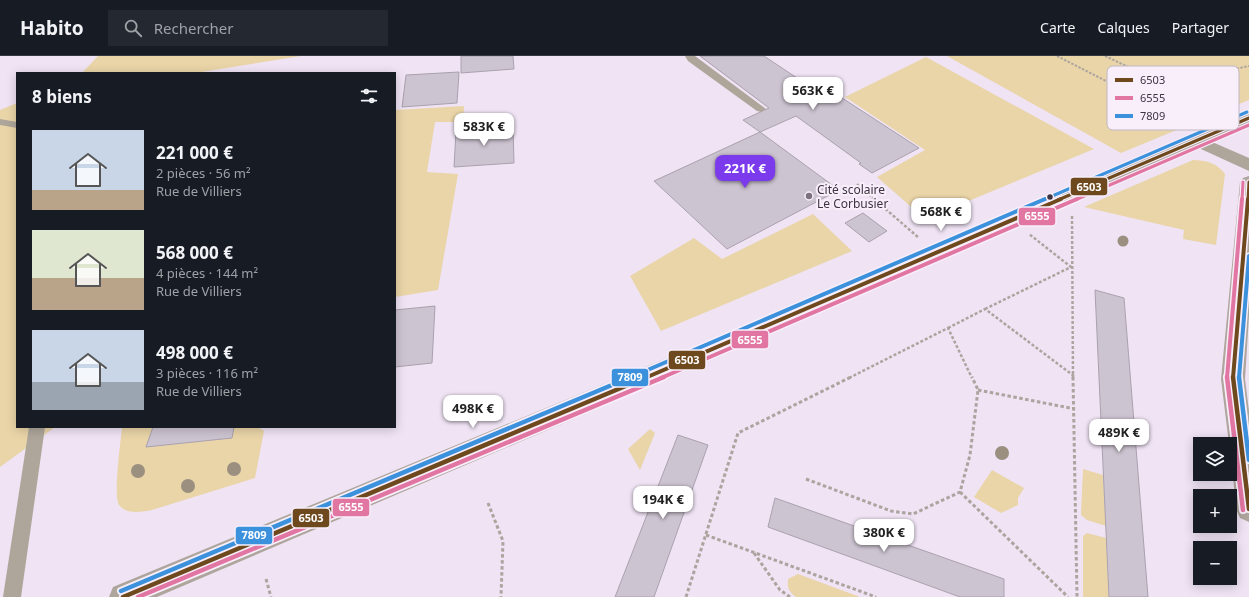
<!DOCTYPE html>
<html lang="fr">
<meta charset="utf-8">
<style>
:root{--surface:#171b24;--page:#242831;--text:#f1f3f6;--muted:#9ea1a6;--line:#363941;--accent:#7c3aed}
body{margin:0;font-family:"Noto Sans",sans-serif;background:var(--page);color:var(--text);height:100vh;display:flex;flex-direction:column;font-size:15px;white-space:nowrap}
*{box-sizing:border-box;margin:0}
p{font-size:13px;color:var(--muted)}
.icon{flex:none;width:22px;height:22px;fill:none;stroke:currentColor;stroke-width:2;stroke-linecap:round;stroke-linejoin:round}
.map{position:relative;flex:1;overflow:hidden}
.drawer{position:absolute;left:16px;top:16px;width:380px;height:356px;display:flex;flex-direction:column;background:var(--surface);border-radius:0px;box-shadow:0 2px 10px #0003}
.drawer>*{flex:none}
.tools{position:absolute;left:1193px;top:381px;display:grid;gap:8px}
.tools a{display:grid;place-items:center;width:44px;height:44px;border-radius:0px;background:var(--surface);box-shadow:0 2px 10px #0003;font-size:20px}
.price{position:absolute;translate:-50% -34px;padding:0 9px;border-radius:8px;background:#fff;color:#222;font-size:13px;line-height:26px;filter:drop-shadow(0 1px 2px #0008)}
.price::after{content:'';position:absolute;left:50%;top:24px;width:12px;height:9px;margin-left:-6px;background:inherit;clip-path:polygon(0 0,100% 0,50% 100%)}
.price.current{background:var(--accent);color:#fff}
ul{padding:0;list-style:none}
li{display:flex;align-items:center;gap:12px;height:100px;padding:0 16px}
li span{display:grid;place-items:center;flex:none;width:112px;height:80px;border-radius:0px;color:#555}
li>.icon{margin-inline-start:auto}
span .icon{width:48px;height:48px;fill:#fffc;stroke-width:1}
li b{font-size:17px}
h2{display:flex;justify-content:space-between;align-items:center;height:48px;padding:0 16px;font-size:17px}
header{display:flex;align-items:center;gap:24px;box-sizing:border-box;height:56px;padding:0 20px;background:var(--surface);border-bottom:1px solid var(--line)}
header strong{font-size:19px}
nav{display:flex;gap:22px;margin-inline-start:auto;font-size:14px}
.search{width:280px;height:36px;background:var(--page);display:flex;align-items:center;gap:10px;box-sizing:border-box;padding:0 14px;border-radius:0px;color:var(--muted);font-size:15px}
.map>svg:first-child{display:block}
</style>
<header>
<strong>Habito</strong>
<div class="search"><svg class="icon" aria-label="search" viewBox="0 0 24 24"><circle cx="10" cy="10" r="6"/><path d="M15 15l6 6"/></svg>Rechercher</div>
<nav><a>Carte</a><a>Calques</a><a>Partager</a></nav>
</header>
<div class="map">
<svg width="1249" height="541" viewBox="0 0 1249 541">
<rect width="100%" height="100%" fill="#efe3f4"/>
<g fill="#ead5a8">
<path d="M98,0H301L195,17H82Z"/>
<path d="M947,0H1249V44L1121,97Z"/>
<path d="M926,1L1094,93L925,163L877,121L925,94L845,41Z"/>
<path d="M17,47V371H55L0,411V54Z"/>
<path d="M464,50L463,66H435L427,116L458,118L438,234L395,241V54Z"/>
<path d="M1193,104C1206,104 1217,107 1225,118L1216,189L1183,183L1184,174L1084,151Z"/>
<path d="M813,158L852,195L661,275L630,220L694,182L722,203Z"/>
<path d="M122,371H153L147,391L231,382L234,372C243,372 257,368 264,375L255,422L152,454C141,456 127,459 119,449C113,440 121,384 122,371Z"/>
<path d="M650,373L655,377L640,414L628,393Z"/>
<path d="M1083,413L1103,419L1106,470L1087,464L1081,459Z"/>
<path d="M992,414L1024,432L1018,442V449L1001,457L974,441Z"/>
<path d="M1087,477L1106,482L1109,541H1083V480Z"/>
<path d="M798,518L860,541H796C789,536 787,532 788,523Z"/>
</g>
<g fill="#cdc4d1" stroke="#aaa1ae">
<path d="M461,0H513L514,13L461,17Z"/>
<path d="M700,0H764L830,44L839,40L919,92L872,117L859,108L861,107L796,60L760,76L743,64L769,52Z"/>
<path d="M459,16L457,47L402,51L406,19Z"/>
<path d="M513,71L514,107L454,111L456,75Z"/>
<path d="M760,76L839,134L727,193L654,125Z"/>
<path d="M863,157L887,175L869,186L845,167Z"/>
<path d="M1095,234L1124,242L1148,541H1109Z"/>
<path d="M435,250L432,307L395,311V254Z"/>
<path d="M153,371H234L232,382L146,391Z"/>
<path d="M678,379L708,389L654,541H615Z"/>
<path d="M775,442L1004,523V541H960L768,471Z"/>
</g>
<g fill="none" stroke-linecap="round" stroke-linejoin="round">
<g stroke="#aca59f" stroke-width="2" stroke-dasharray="2.5 1.5" stroke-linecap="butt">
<path d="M1057,0L1106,25L1131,13"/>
<path d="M1105,0L1169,30L1194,36L1219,32L1235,13L1249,10"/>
<path d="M857,128L875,144"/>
</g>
<g stroke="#aca59f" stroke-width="2.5" stroke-dasharray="3 2" stroke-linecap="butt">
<path d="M874,143L919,182"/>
<path d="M1072,160L1073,322"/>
<path d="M985,253L1071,211L1029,178"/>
<path d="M948,272L985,253L1074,320"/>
<path d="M849,322L948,272L972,322"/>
</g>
<g stroke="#aca59f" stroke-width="3" stroke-dasharray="3.5 2.5" stroke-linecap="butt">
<path d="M1073,321L1077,541"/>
<path d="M978,334L1075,353"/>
<path d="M806,423L891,455L913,458L960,436L970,399L978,334L972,321"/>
<path d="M960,436L1068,541"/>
<path d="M488,447L503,485L501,541"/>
<path d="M706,479L876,541"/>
<path d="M754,497L780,534L790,541"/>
<path d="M266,523L271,541"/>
<path d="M686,541L738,377L851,321"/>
</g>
<g fill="#aea69b" fill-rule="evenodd">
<path d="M685,0H695L766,53L761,56L757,55L688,5Z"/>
<path d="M0,63L17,66V72L0,69Z"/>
<path d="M29,371H45L21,541H3Z"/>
</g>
<path fill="#aea69b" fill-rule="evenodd" d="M1196,79L1249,102V115L1190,88L1187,84L1190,80Z"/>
<g fill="#aea59c" fill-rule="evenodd">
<path d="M1249,57V68L695,311L157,541H109L113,531L679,297Z"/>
<path d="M1249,120V260L1245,323L1249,355V466L1240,462L1236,453L1230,388H1229L1221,323L1240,126L1243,122Z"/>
</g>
<g stroke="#f8effb" stroke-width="5.5">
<g id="bus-1-far2">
<path d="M1058,144L1249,62"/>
<path d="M1248,144L1249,126"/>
</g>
</g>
<g stroke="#f8effb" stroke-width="7">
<g id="bus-1-far1">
<path d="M645,322L1061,143"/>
<path d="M1233,322L1248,143"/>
</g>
</g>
<g stroke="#f8effb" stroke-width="8">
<g id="bus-1">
<path d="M1233,321L1249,453"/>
<path d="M123,541L647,321"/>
</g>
</g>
<g stroke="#f8effb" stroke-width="5.5">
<g id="bus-2-far2">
<path d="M1075,144L1249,69"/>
<path d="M1242,144L1243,126"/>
</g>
</g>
<g stroke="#f8effb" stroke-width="7">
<g id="bus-2-far1">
<path d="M661,322L1077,143"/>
<path d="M1227,322L1242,143"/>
</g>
</g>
<g stroke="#f8effb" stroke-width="8">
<g id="bus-2">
<path d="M1227,321L1243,454"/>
<path d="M138,541L664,321"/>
</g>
</g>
<g stroke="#f8effb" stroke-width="5.5">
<path id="bus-3-far2" d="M1043,144L1247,56"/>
</g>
<g stroke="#f8effb" stroke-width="7">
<g id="bus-3-far1">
<path d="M629,322L1045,143"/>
<path d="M1239,322L1249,200"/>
</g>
</g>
<g stroke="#f8effb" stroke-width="8">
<g id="bus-3">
<path d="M1239,321L1249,404"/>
<path d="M121,535L631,321"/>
</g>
</g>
<use href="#bus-1-far2" stroke="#6e491e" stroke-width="3"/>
<use href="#bus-1-far1" stroke="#6e491e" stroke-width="4"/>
<use href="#bus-1" stroke="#6e491e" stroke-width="4.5"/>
<use href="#bus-2-far2" stroke="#e276a3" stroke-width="3"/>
<use href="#bus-2-far1" stroke="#e276a3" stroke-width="4"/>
<use href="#bus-2" stroke="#e276a3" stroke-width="4.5"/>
<use href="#bus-3-far2" stroke="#3c91dc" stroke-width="3"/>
<use href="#bus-3-far1" stroke="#3c91dc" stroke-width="4"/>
<use href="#bus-3" stroke="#3c91dc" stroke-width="4.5"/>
</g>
<g fill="#9b8f80">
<circle cx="1123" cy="185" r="5.5"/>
<circle cx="1002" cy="397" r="7"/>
<circle cx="234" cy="413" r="7"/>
<circle cx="138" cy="415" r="7"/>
<circle cx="188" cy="430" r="7"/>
</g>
<circle fill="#7b717f" stroke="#f8effb" stroke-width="1.5" cx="809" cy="140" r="4"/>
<circle fill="#3c3440" stroke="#f8effb" stroke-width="1.5" cx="1050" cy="141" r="3.5"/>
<g text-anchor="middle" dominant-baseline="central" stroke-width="4" stroke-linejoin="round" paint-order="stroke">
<g font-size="12" fill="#3c3440" stroke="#f8effb" text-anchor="start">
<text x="817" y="133">Cité scolaire<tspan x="817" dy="14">Le Corbusier</tspan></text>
</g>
</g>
<rect x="1107" y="10" width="132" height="64" rx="6" fill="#f8effb" stroke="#c0b7c3" stroke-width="1"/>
<rect x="1115" y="22" width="18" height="4" fill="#6e491e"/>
<rect x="1115" y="40" width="18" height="4" fill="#e276a3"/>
<rect x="1115" y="58" width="18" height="4" fill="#3c91dc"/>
<g font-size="11" fill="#3c3440">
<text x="1140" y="28">6503</text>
<text x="1140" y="46">6555</text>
<text x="1140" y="64">7809</text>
</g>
<g stroke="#f8effb" stroke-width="1.5">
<rect x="1070" y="121" width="38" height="19" rx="4" fill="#6e491e"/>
<rect x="1018" y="151" width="38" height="19" rx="4" fill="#e276a3"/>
<rect x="731" y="274" width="38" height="19" rx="4" fill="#e276a3"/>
<rect x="668" y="294" width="38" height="20" rx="4" fill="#6e491e"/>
<rect x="611" y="312" width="38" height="19" rx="4" fill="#3c91dc"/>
<rect x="332" y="442" width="38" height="19" rx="4" fill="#e276a3"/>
<rect x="292" y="452" width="38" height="20" rx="4" fill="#6e491e"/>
<rect x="235" y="470" width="38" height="19" rx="4" fill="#3c91dc"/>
</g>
<g font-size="11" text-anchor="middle" font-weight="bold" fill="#fff">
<text x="1089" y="135">6503</text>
<text x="1037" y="164">6555</text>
<text x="750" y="288">6555</text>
<text x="687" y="308">6503</text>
<text x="630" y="325">7809</text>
<text x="351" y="455">6555</text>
<text x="311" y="466">6503</text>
<text x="254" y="483">7809</text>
</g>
</svg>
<div class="tools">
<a><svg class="icon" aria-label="layers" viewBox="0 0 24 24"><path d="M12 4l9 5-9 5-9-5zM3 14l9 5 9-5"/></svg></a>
<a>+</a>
<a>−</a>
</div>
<b class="price" style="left:813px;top:55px">563K €</b>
<b class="price" style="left:484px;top:91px">583K €</b>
<b class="price current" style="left:745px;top:133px">221K €</b>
<b class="price" style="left:941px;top:176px">568K €</b>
<b class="price" style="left:473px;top:373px">498K €</b>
<b class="price" style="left:1119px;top:397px">489K €</b>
<b class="price" style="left:663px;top:464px">194K €</b>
<b class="price" style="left:884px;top:497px">380K €</b>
<section class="drawer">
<h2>8 biens<svg class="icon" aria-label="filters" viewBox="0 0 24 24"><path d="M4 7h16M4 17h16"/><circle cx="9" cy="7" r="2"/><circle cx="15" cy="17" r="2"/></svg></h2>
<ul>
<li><span style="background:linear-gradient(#c9d6e8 75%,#b9a48a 0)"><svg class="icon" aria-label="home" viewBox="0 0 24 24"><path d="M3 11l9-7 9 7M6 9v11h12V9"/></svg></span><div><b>221 000 €</b><p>2 pièces · 56 m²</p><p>Rue de Villiers</p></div></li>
<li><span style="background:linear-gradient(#dfe7d0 60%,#b9a48a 0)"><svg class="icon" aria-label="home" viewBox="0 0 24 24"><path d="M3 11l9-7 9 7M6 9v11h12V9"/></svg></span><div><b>568 000 €</b><p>4 pièces · 144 m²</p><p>Rue de Villiers</p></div></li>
<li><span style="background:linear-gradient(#c9d6e8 65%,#9aa5b1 0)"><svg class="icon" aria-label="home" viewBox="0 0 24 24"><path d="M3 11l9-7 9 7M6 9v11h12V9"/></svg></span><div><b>498 000 €</b><p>3 pièces · 116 m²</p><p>Rue de Villiers</p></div></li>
</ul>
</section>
</div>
